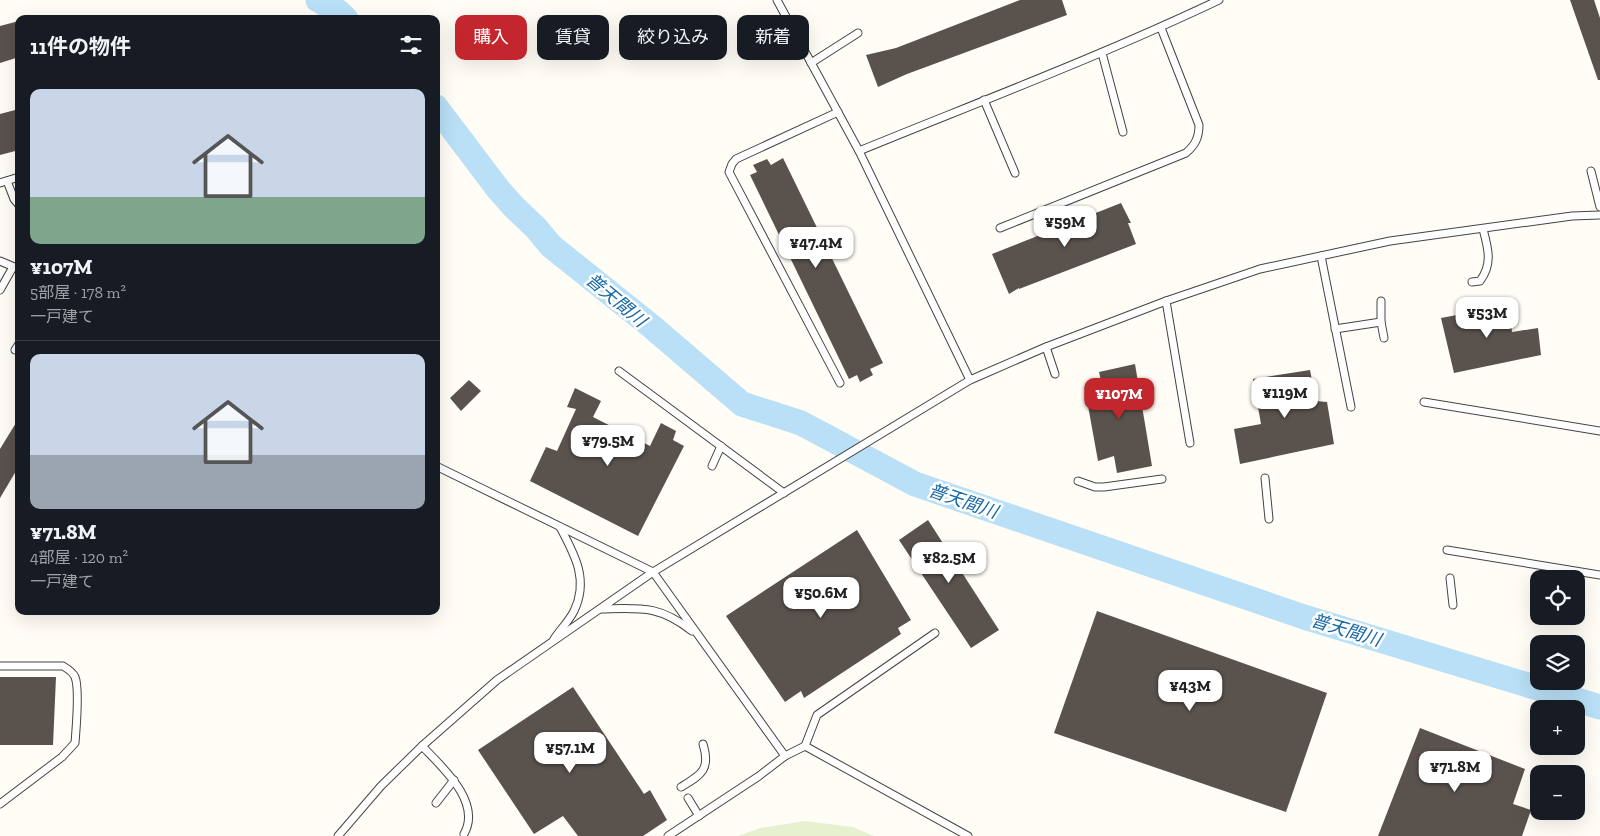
<!DOCTYPE html>
<html lang="ja">
<meta charset="utf-8">
<style>
:root{--surface:#171b24;--page:#242831;--text:#f1f3f6;--muted:#9ea1a6;--line:#363941;--accent:#c4262e}
body{margin:0;font-family:"Zilla Slab","Noto Sans JP",serif;background:var(--page);color:var(--text);height:100vh;display:flex;flex-direction:column;font-size:19px;white-space:nowrap}
*{box-sizing:border-box;margin:0}
p{font-size:16px;color:var(--muted)}
.icon{flex:none;width:28px;height:28px;fill:none;stroke:currentColor;stroke-width:2;stroke-linecap:round;stroke-linejoin:round}
.map{position:relative;flex:1;overflow:hidden}
.panel{position:absolute;left:15px;top:15px;width:425px;height:600px;display:flex;flex-direction:column;background:var(--surface);border-radius:10px;box-shadow:0 5px 20px #0002}
.panel>*{flex:none}
.hud{position:absolute;left:455px;top:15px;width:475px;height:45px;display:flex;gap:10px}
.buttons{position:absolute;left:1530px;top:570px;display:grid;gap:10px}
.buttons a{display:grid;place-items:center;width:55px;height:55px;border-radius:10px;background:var(--surface);box-shadow:0 5px 20px #0002;font-size:25px}
.price{position:absolute;translate:-50% -42px;padding:0 11px;border-radius:10px;background:#fff;color:#222;font-size:16px;line-height:32px;filter:drop-shadow(0 1px 2px #0008)}
.price::after{content:'';position:absolute;left:50%;top:30px;width:15px;height:11px;margin-left:-8px;background:inherit;clip-path:polygon(0 0,100% 0,50% 100%)}
.price.current{background:var(--accent);color:#fff}
ul{padding:0;list-style:none}
li{display:grid;align-content:center;gap:10px;height:265px;padding:0 15px}
li+li{border-top:1px solid var(--line)}
li span{display:grid;place-items:center;height:155px;border-radius:10px;color:#555}
li>.icon{margin-inline-start:auto}
span .icon{width:90px;height:90px;fill:#fffc;stroke-width:1}
li b{font-size:21px}
h2{display:flex;justify-content:space-between;align-items:center;height:60px;padding:0 15px;font-size:21px}
.tag{padding:0 18px;border-radius:10px;background:var(--surface);box-shadow:0 5px 20px #0002;font-size:18px;line-height:45px}
.tag.current{background:var(--accent);color:#fff}
.map>svg:first-child{display:block}
</style>
<div class="map">
<svg width="1600" height="836" viewBox="0 0 1600 836">
<rect width="100%" height="100%" fill="#fffdf5"/>
<path fill="#e6f2cf" d="M805,821L853,827L874,836H738L760,828Z"/>
<g fill="none" stroke-linecap="round" stroke-linejoin="round">
<g stroke="#b9e0f7" stroke-width="25">
<path d="M318,0L339,12L346,19"/>
<path d="M436,107L498,189L514,207L536,228L551,246L651,326L742,404L801,423L915,484L1304,617L1600,707"/>
</g>
</g>
<g fill="#5a524d">
<path d="M1020,0H1062L1067,15L907,74L878,87L866,55L896,48Z"/>
<path d="M1570,0H1594L1600,18V80H1598Z"/>
<path d="M19,21V57L0,63V26Z"/>
<path d="M19,109V150L0,155V114Z"/>
<path d="M783,158L883,363L870,369L873,375L860,382L857,375L849,379L750,175L757,172L753,165L767,159L771,165Z"/>
<path d="M1121,203L1131,223H1128L1136,244L1019,289V288L1009,294L992,254Z"/>
<path d="M1509,305L1512,332L1538,328L1541,355L1454,373L1441,318Z"/>
<path d="M1135,364L1152,466L1117,473L1114,456L1098,461L1085,389L1102,385L1099,372Z"/>
<path d="M1310,370L1316,401L1327,402L1334,444L1240,464L1234,429L1261,424L1253,379Z"/>
<path d="M469,380L481,391L461,411L450,398Z"/>
<path d="M575,388L601,401L593,417L650,446L661,423L676,431L673,440L684,446L638,536L530,481L546,447L557,451L576,409L567,407Z"/>
<path d="M19,418V466L0,498V449Z"/>
<path d="M928,520L999,630L971,648L899,540Z"/>
<path d="M857,530L911,620L898,628L901,634L804,698L801,691L785,702L726,616Z"/>
<path d="M1097,611L1327,693L1286,812L1054,733Z"/>
<path d="M0,677H56L53,745H0Z"/>
<path d="M573,687L644,794L650,790L667,820L643,836H578L563,816L534,834L478,750Z"/>
<path d="M1420,728L1525,769L1513,804L1531,810L1522,836H1378Z"/>
</g>
<g fill="none" stroke-linecap="round" stroke-linejoin="round">
<g stroke="#444" stroke-width="9">
<g id="service">
<path d="M777,0L859,151L970,380"/>
<path d="M1102,53L1123,132"/>
<path d="M811,63L858,33"/>
<path d="M984,100L1015,173"/>
<path d="M838,112L736,159L732,164L729,172L840,383"/>
<path d="M859,151C979,102 1101,56 1219,0"/>
<path d="M1591,171L1600,207"/>
<path d="M7,181L14,199L19,205"/>
<path d="M0,183L19,177"/>
<path d="M1000,228L1186,153C1195,145 1199,138 1199,125L1161,28"/>
<path d="M1321,256L1351,407"/>
<path d="M0,261L19,269"/>
<path d="M1472,282L1480,281C1493,264 1488,248 1483,229"/>
<path d="M0,290L13,267"/>
<path d="M1166,301L1190,443"/>
<path d="M1381,301V322L1384,338"/>
<path d="M1335,329L1381,322"/>
<path d="M1046,347L1055,374"/>
<path d="M15,350L19,344"/>
<path d="M619,371L784,493"/>
<path d="M1424,402L1600,431"/>
<path d="M436,466L653,572L785,756"/>
<path d="M712,466L721,446"/>
<path d="M1265,478L1269,519"/>
<path d="M1078,481L1095,487H1104L1162,479"/>
<path d="M1447,550L1600,575"/>
<path d="M1450,578L1453,605"/>
<path d="M601,609C641,608 659,605 692,631"/>
<path d="M554,639C560,630 569,621 574,611C589,580 575,555 560,527"/>
<path d="M0,666H63C68,669 73,672 75,677C80,689 76,729 75,743L62,757L0,804"/>
<path d="M422,746C443,768 482,802 464,834"/>
<path d="M805,746L817,715L935,633"/>
<path d="M681,787C701,775 711,770 703,744"/>
<path d="M688,798L699,816"/>
<path d="M436,803L454,780"/>
<path d="M338,836L381,786L422,746L497,680L653,572L970,380L1046,347L1166,301L1260,269L1390,241L1572,216L1600,215"/>
<path d="M668,836L759,776L785,756L805,746L968,836"/>
</g>
</g>
<use href="#service" stroke="#fff" stroke-width="7"/>
</g>
<g text-anchor="middle" dominant-baseline="central" stroke-width="5" stroke-linejoin="round" paint-order="stroke">
<g font-size="18" font-style="italic" fill="#1768a6" stroke="#fff">
<text transform="translate(616 300) rotate(40)">普天間川</text>
<text transform="translate(963 501) rotate(19)">普天間川</text>
<text transform="translate(1346 630) rotate(17)">普天間川</text>
</g>
</g>
</svg>
<div class="buttons">
<a><svg class="icon" aria-label="locate" viewBox="0 0 24 24"><circle cx="12" cy="12" r="6"/><path d="M12 2v4M12 18v4M2 12h4M18 12h4"/></svg></a>
<a><svg class="icon" aria-label="layers" viewBox="0 0 24 24"><path d="M12 4l9 5-9 5-9-5zM3 14l9 5 9-5"/></svg></a>
<a>+</a>
<a>−</a>
</div>
<b class="price" style="left:1065px;top:248px">¥59M</b>
<b class="price" style="left:816px;top:269px">¥47.4M</b>
<b class="price" style="left:1487px;top:339px">¥53M</b>
<b class="price" style="left:1285px;top:419px">¥119M</b>
<b class="price current" style="left:1119px;top:420px">¥107M</b>
<b class="price" style="left:608px;top:467px">¥79.5M</b>
<b class="price" style="left:949px;top:584px">¥82.5M</b>
<b class="price" style="left:821px;top:619px">¥50.6M</b>
<b class="price" style="left:1190px;top:712px">¥43M</b>
<b class="price" style="left:570px;top:774px">¥57.1M</b>
<b class="price" style="left:1455px;top:793px">¥71.8M</b>
<div class="hud">
<a class="tag current">購入</a>
<a class="tag">賃貸</a>
<a class="tag">絞り込み</a>
<a class="tag">新着</a>
</div>
<section class="panel">
<h2>11件の物件<svg class="icon" aria-label="filters" viewBox="0 0 24 24"><path d="M4 7h16M4 17h16"/><circle cx="9" cy="7" r="2"/><circle cx="15" cy="17" r="2"/></svg></h2>
<ul>
<li><span style="background:linear-gradient(#c9d6e8 70%,#7fa58c 0)"><svg class="icon" aria-label="home" viewBox="0 0 24 24"><path d="M3 11l9-7 9 7M6 9v11h12V9"/></svg></span><div><b>¥107M</b><p>5部屋 · 178 m²</p><p>一戸建て</p></div></li>
<li><span style="background:linear-gradient(#c9d6e8 65%,#9aa5b1 0)"><svg class="icon" aria-label="home" viewBox="0 0 24 24"><path d="M3 11l9-7 9 7M6 9v11h12V9"/></svg></span><div><b>¥71.8M</b><p>4部屋 · 120 m²</p><p>一戸建て</p></div></li>
</ul>
</section>
</div>
